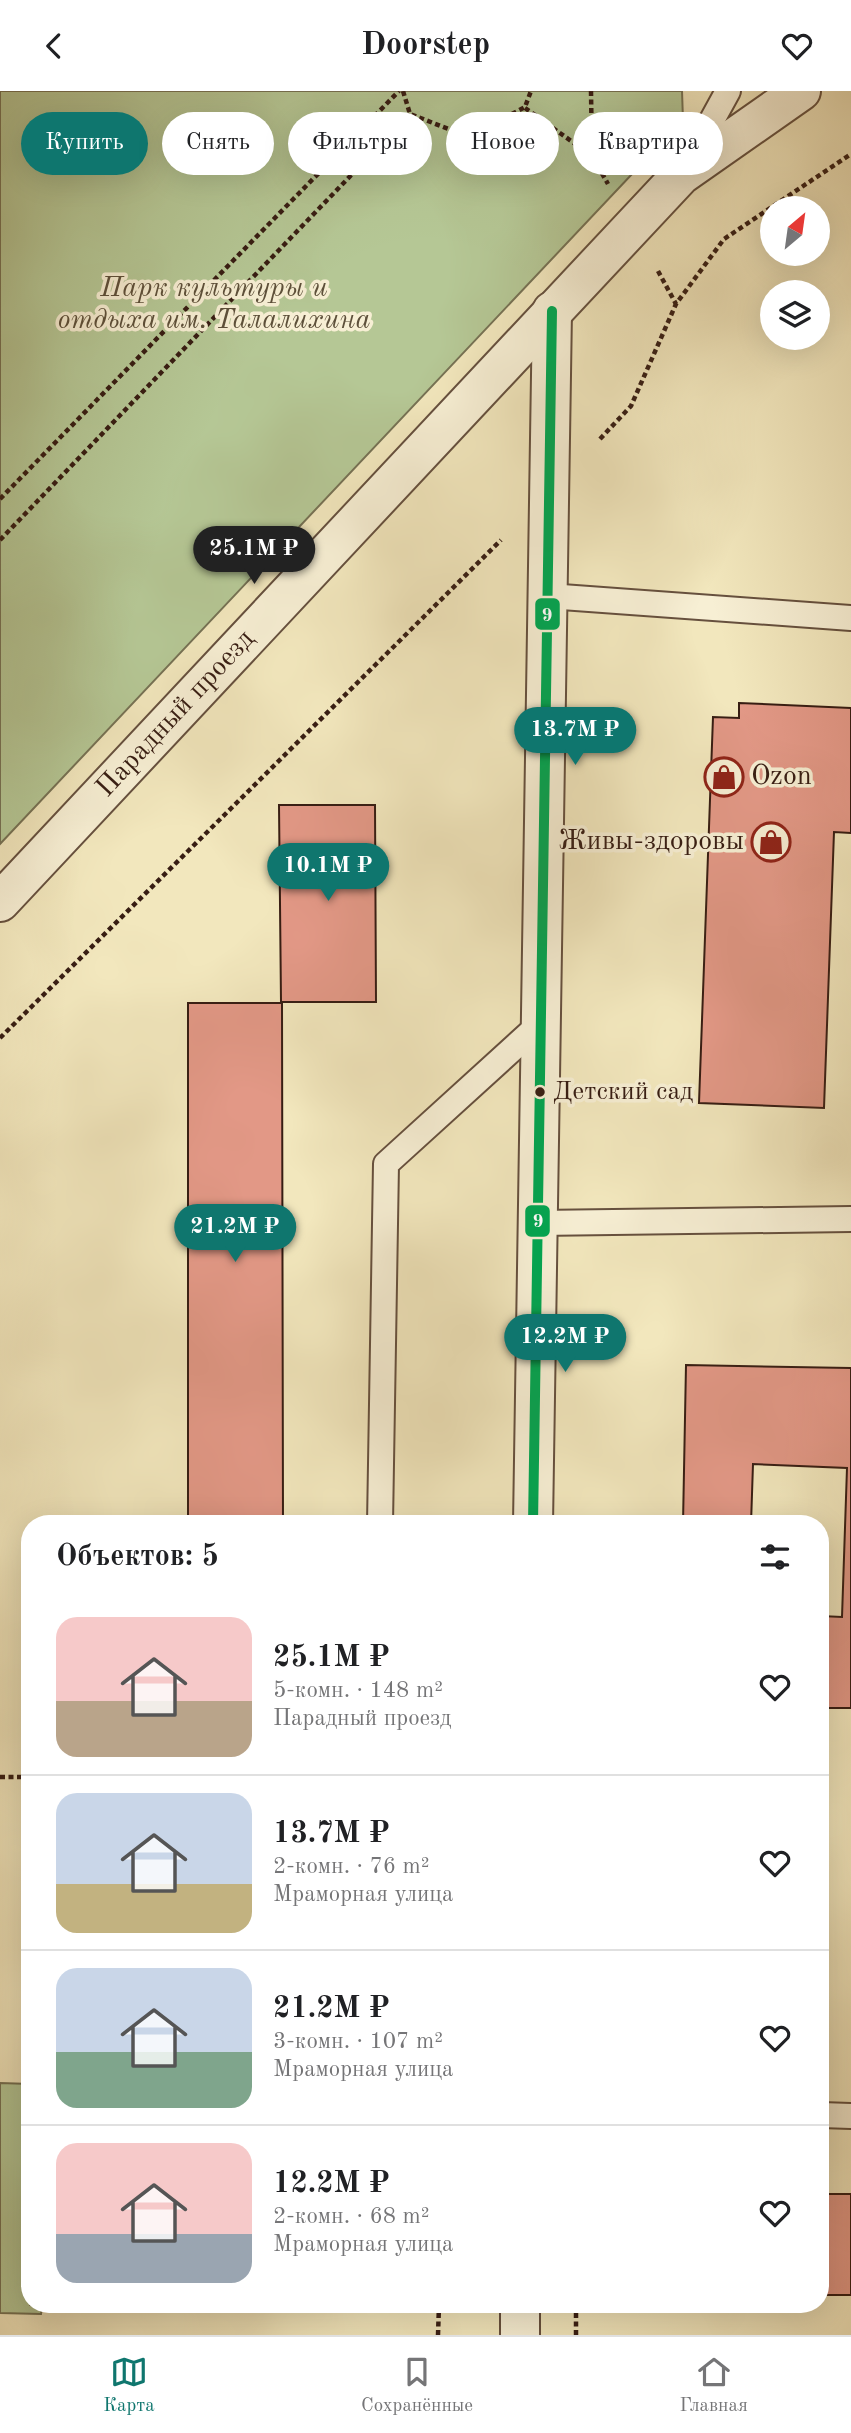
<!DOCTYPE html>
<html lang="ru">
<meta charset="utf-8">
<style>
:root{--surface:#fff;--page:#f6f6f6;--text:#202124;--muted:#757577;--line:#e0e0e0;--accent:#0f766e}
body{margin:0;font-family:"Old Standard TT",serif;background:var(--page);color:var(--text);height:100vh;display:flex;flex-direction:column;font-size:26px;white-space:nowrap}
*{box-sizing:border-box;margin:0}
p{font-size:23px;color:var(--muted)}
.icon{flex:none;width:38px;height:38px;fill:none;stroke:currentColor;stroke-width:2;stroke-linecap:round;stroke-linejoin:round}
.map{position:relative;flex:1;overflow:hidden}
.side{position:absolute;left:21px;top:1424px;width:808px;height:798px;display:flex;flex-direction:column;background:var(--surface);border-radius:28px;box-shadow:0 7px 28px #0002}
.side>*{flex:none}
.banner{position:absolute;left:21px;top:21px;width:810px;height:63px;display:flex;gap:14px}
.needle{width:46px;rotate:29deg}
.buttons{position:absolute;left:760px;top:105px;display:grid;gap:14px}
.buttons a{display:grid;place-items:center;width:70px;height:70px;border-radius:50%;background:var(--surface);box-shadow:0 7px 28px #0002;font-size:35px}
.price{position:absolute;translate:-50% -60px;padding:0 16px;border-radius:24px;background:var(--accent);color:#fff;font-size:23px;line-height:46px;filter:drop-shadow(0 2px 4px #0008)}
.price::after{content:'';position:absolute;left:50%;top:42px;width:21px;height:16px;margin-left:-10px;background:inherit;clip-path:polygon(0 0,100% 0,50% 100%)}
.price.current{background:#222;color:#fff}
ul{padding:0;list-style:none}
li{display:flex;align-items:center;gap:21px;height:175px;padding:0 35px}
li+li{border-top:2px solid var(--line)}
li span{display:grid;place-items:center;flex:none;width:196px;height:140px;border-radius:21px;color:#555}
li>.icon{margin-inline-start:auto}
span .icon{width:84px;height:84px;fill:#fffc;stroke-width:1}
li b{font-size:30px}
h2{display:flex;justify-content:space-between;align-items:center;height:84px;padding:0 35px;font-size:30px}
.tag{padding:0 24px;border-radius:32px;background:var(--surface);box-shadow:0 7px 28px #0002;font-size:24px;line-height:63px}
.tag.current{background:var(--accent);color:#fff}
header{display:flex;justify-content:space-between;align-items:center;height:91px;padding:0 35px;background:var(--surface);font-size:32px;font-weight:800}
.tab-bar{display:flex;justify-content:space-around;align-items:center;height:98px;border-top:2px solid var(--line);background:var(--surface);font-size:19px;color:var(--muted)}
.tab-bar a{display:grid;justify-items:center;gap:4px}
.tab-bar .current{color:var(--accent)}
.map>svg:first-child{display:block}
</style>
<header><svg class="icon" aria-label="back" viewBox="0 0 24 24"><path d="M15 5l-7 7 7 7"/></svg>Doorstep<svg class="icon" aria-label="heart" viewBox="0 0 24 24"><path d="M12 20l-8-8c-3-5 5-10 8-4 3-6 11-1 8 4z"/></svg></header>
<div class="map">
<svg width="851" height="2244" viewBox="0 0 851 2244">
<rect width="100%" height="100%" fill="#f2e7bd"/>
<filter id="stains"><feTurbulence type="fractalNoise" baseFrequency=".00286" numOctaves="4"/><feColorMatrix values="0 0 0 0 .2 0 0 0 0 .09 0 0 0 0 .02 0 0 0 .5 -.17"/></filter>
<radialGradient id="worn" r=".72"><stop offset=".6" stop-color="#630" stop-opacity="0"/><stop offset="1" stop-color="#630" stop-opacity=".3"/></radialGradient>
<g fill="#b5c795" stroke="#767254" stroke-width="2">
<path d="M0,0H682L683,29L0,753Z"/>
<path d="M0,1992L30,1993V2214H42L41,2223L0,2222Z"/>
</g>
<g fill="#e29886" stroke="#371d13" stroke-width="2">
<path d="M739,612L851,617V742L834,741L824,1017L699,1012L713,626L739,627Z"/>
<path d="M279,714H375L376,911H281Z"/>
<path d="M188,912H282L283,1433H188Z"/>
<path d="M686,1274L851,1277V1617H821V1525L842,1526L847,1377L753,1373L751,1433H683Z"/>
<rect x="821" y="2103" width="30" height="101"/>
</g>
<g fill="none" stroke-linecap="round" stroke-linejoin="round">
<g stroke="#66503e" stroke-width="28">
<g id="service">
<path d="M688,73L728,0"/>
<path d="M548,505L851,527"/>
<path d="M538,1132L851,1128"/>
<path d="M380,1433L386,1073L541,932"/>
<path d="M821,2024L851,2025"/>
</g>
</g>
<g stroke="#66503e" stroke-width="42">
<g id="minor">
<path d="M0,811L681,84L801,0"/>
<path d="M533,1433L552,220"/>
<path d="M520,2244V2214"/>
</g>
</g>
<g stroke="#371d13" stroke-width="4.5" stroke-dasharray="5 3.5" stroke-linecap="butt">
<path d="M403,0L410,23L469,46L525,16L531,0"/>
<path d="M591,0L592,65L608,93"/>
<path d="M525,17L592,65"/>
<path d="M658,180L676,213"/>
<path d="M600,348L631,315L676,213L724,148L851,63"/>
<path d="M0,408L399,0"/>
<path d="M0,449L410,23"/>
<path d="M0,947L501,449"/>
<path d="M0,1686H30"/>
<path d="M438,2244L439,2214"/>
<path d="M576,2244V2214"/>
</g>
<use href="#service" stroke="#f7efd4" stroke-width="24"/>
<use href="#minor" stroke="#f7efd4" stroke-width="38"/>
<g stroke="#f7efd4" stroke-width="16">
<path id="bus-1" d="M533,1433L552,220"/>
</g>
<use href="#bus-1" stroke="#00a651" stroke-width="10"/>
</g>
<defs>
<g id="shop-ring" transform="scale(2.0125)"><circle r="9.5" fill="#f7efd4" stroke="#8f2418" stroke-width="1.5"/><path d="M-5-2.5h2.3a2.7 3.5 0 0 1 5.4 0H5L5.5 6h-11ZM-1.5-2.5h3a1.5 2.3 0 0 0-3 0Z" fill="#8f2418"/></g>
</defs>
<g fill-rule="evenodd">
<use href="#shop-ring" x="724" y="686"/>
<use href="#shop-ring" x="771" y="751"/>
</g>
<circle fill="#371d13" stroke="#f7efd4" stroke-width="2.5" cx="540" cy="1001" r="6"/>
<g text-anchor="middle" dominant-baseline="central" stroke-width="7" stroke-linejoin="round" paint-order="stroke">
<g font-size="26" fill="#371d13" stroke="#f7efd4" text-anchor="start">
<text x="553" y="1001">Детский сад</text>
</g>
<g font-size="28" font-style="italic" fill="#5d503a" stroke="#f7efd4">
<text x="214" y="198">Парк культуры и<tspan x="214" dy="32">отдыха им. Талалихина</tspan></text>
</g>
<g font-size="28" fill="#371d13" stroke="#f7efd4">
<text transform="translate(176 623) rotate(-47)">Парадный проезд</text>
</g>
<g font-size="28" fill="#371d13" stroke="#f7efd4" text-anchor="start">
<text x="751" y="686">Ozon</text>
<text x="744" y="751" text-anchor="end">Живы-здоровы</text>
</g>
</g>
<g stroke="#f7efd4" stroke-width="2.5">
<rect x="534" y="506" width="27" height="34" rx="7" fill="#00a651"/>
<rect x="524" y="1113" width="27" height="34" rx="7" fill="#00a651"/>
</g>
<g font-size="19" text-anchor="middle" font-weight="bold" fill="#fff">
<text x="547" y="530">9</text>
<text x="538" y="1136">9</text>
</g>
<rect width="100%" height="100%" filter="url(#stains)"/>
<rect width="100%" height="100%" fill="url(#worn)"/>
</svg>
<div class="buttons">
<a><svg class="needle" viewBox="-14 -14 28 28"><path d="M0-13l5 13h-10z" fill="#e53935"/><path d="M0 13l5-13h-10z" fill="#757577"/></svg></a>
<a><svg class="icon" aria-label="layers" viewBox="0 0 24 24"><path d="M12 4l9 5-9 5-9-5zM3 14l9 5 9-5"/></svg></a>
</div>
<b class="price current" style="left:254px;top:495px">25.1M ₽</b>
<b class="price" style="left:575px;top:676px">13.7M ₽</b>
<b class="price" style="left:328px;top:812px">10.1M ₽</b>
<b class="price" style="left:235px;top:1173px">21.2M ₽</b>
<b class="price" style="left:565px;top:1283px">12.2M ₽</b>
<div class="banner">
<a class="tag current">Купить</a>
<a class="tag">Снять</a>
<a class="tag">Фильтры</a>
<a class="tag">Новое</a>
<a class="tag">Квартира</a>
</div>
<section class="side">
<h2>Объектов: 5<svg class="icon" aria-label="filters" viewBox="0 0 24 24"><path d="M4 7h16M4 17h16"/><circle cx="9" cy="7" r="2"/><circle cx="15" cy="17" r="2"/></svg></h2>
<ul>
<li><span style="background:linear-gradient(#f6c9c9 60%,#b9a48a 0)"><svg class="icon" aria-label="home" viewBox="0 0 24 24"><path d="M3 11l9-7 9 7M6 9v11h12V9"/></svg></span><div><b>25.1M ₽</b><p>5-комн. · 148 m²</p><p>Парадный проезд</p></div><svg class="icon" aria-label="heart" viewBox="0 0 24 24"><path d="M12 20l-8-8c-3-5 5-10 8-4 3-6 11-1 8 4z"/></svg></li>
<li><span style="background:linear-gradient(#c9d6e8 65%,#c2b280 0)"><svg class="icon" aria-label="home" viewBox="0 0 24 24"><path d="M3 11l9-7 9 7M6 9v11h12V9"/></svg></span><div><b>13.7M ₽</b><p>2-комн. · 76 m²</p><p>Мраморная улица</p></div><svg class="icon" aria-label="heart" viewBox="0 0 24 24"><path d="M12 20l-8-8c-3-5 5-10 8-4 3-6 11-1 8 4z"/></svg></li>
<li><span style="background:linear-gradient(#c9d6e8 60%,#7fa58c 0)"><svg class="icon" aria-label="home" viewBox="0 0 24 24"><path d="M3 11l9-7 9 7M6 9v11h12V9"/></svg></span><div><b>21.2M ₽</b><p>3-комн. · 107 m²</p><p>Мраморная улица</p></div><svg class="icon" aria-label="heart" viewBox="0 0 24 24"><path d="M12 20l-8-8c-3-5 5-10 8-4 3-6 11-1 8 4z"/></svg></li>
<li><span style="background:linear-gradient(#f6c9c9 65%,#9aa5b1 0)"><svg class="icon" aria-label="home" viewBox="0 0 24 24"><path d="M3 11l9-7 9 7M6 9v11h12V9"/></svg></span><div><b>12.2M ₽</b><p>2-комн. · 68 m²</p><p>Мраморная улица</p></div><svg class="icon" aria-label="heart" viewBox="0 0 24 24"><path d="M12 20l-8-8c-3-5 5-10 8-4 3-6 11-1 8 4z"/></svg></li>
</ul>
</section>
</div>
<nav class="tab-bar">
<a class="current"><svg class="icon" aria-label="map" viewBox="0 0 24 24"><path d="M3 6l6-2 6 2 6-2v14l-6 2-6-2-6 2zM9 4v14M15 6v14"/></svg>Карта</a>
<a><svg class="icon" aria-label="saved" viewBox="0 0 24 24"><path d="M7 4h10v16l-5-4-5 4z"/></svg>Сохранённые</a>
<a><svg class="icon" aria-label="home" viewBox="0 0 24 24"><path d="M3 11l9-7 9 7M6 9v11h12V9"/></svg>Главная</a>
</nav>
